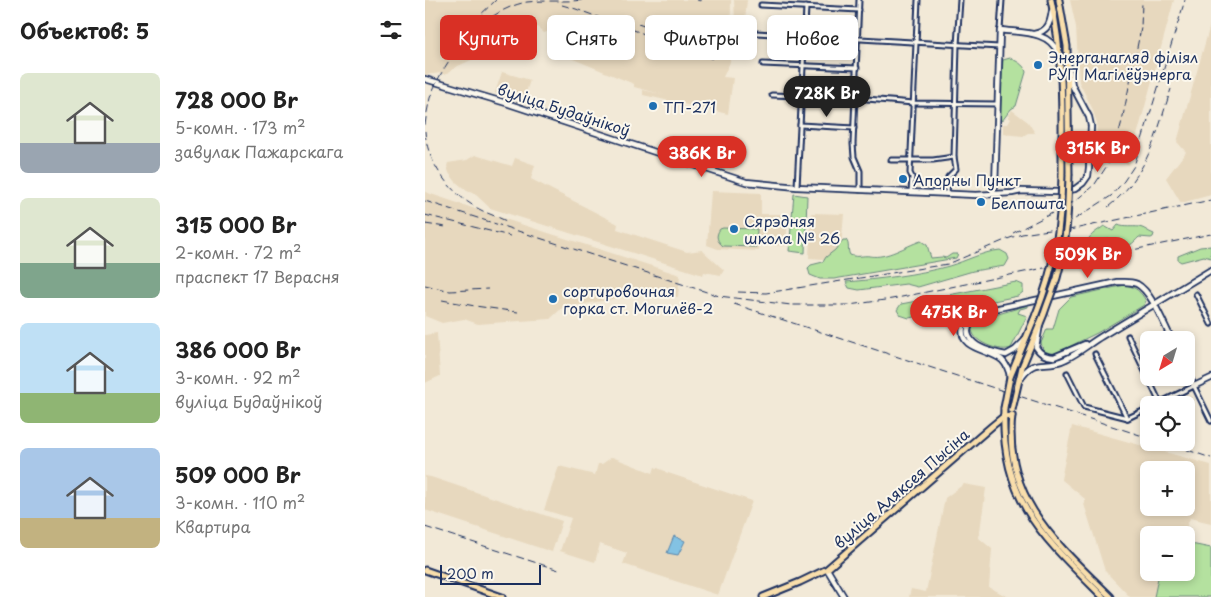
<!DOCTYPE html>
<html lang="ru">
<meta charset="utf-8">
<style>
:root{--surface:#fff;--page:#f6f6f6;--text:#222;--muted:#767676;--accent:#d93025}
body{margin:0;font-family:"Playpen Sans",sans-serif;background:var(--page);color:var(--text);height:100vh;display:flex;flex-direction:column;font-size:19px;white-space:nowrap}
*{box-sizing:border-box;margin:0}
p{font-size:16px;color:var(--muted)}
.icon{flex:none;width:28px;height:28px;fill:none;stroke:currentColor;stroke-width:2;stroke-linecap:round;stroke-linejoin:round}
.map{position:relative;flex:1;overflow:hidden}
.panel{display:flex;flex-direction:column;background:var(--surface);width:425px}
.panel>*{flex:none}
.hud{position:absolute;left:15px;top:15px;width:475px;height:45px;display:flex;gap:10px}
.needle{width:32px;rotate:218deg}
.controls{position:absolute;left:715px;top:331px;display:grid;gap:10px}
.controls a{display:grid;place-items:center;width:55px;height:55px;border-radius:8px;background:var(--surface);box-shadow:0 2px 8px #0003;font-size:25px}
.scale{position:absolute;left:15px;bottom:12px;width:101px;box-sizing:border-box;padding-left:5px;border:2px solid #1b2f5e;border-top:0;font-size:14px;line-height:18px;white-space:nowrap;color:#1b2f5e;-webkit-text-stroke:4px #fbf7ec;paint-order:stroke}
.price{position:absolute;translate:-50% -42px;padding:0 11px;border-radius:18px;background:var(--accent);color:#fff;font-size:16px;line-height:32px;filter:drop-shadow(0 1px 2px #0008)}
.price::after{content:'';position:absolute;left:50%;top:30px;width:15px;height:11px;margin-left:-8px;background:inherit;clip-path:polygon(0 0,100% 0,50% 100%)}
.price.current{background:#222;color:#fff}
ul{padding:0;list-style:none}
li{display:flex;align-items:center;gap:15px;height:125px;padding:0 20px}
li span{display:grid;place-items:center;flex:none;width:140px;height:100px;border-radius:8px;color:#555}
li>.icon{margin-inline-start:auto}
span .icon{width:60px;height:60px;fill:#fffc;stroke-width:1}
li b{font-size:21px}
h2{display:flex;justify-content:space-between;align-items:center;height:60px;padding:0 20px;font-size:21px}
.pill{padding:0 18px;border-radius:8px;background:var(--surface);box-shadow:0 2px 8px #0003;font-size:18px;line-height:45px}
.pill.current{background:var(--accent);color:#fff}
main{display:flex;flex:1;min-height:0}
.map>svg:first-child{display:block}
</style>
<main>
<section class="panel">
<h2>Объектов: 5<svg class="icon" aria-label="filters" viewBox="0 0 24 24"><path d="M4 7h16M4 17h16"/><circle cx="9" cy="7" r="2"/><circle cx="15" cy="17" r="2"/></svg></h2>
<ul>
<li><span style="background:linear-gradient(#dfe7d0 70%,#9aa5b1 0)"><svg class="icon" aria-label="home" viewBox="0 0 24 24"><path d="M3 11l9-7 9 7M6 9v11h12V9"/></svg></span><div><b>728 000 Br</b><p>5-комн. · 173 m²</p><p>завулак Пажарскага</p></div></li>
<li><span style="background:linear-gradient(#dfe7d0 65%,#7fa58c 0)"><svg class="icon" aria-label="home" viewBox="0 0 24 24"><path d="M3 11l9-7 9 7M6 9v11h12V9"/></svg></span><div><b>315 000 Br</b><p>2-комн. · 72 m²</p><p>праспект 17 Верасня</p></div></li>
<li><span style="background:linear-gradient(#bfe0f5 70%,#8fb573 0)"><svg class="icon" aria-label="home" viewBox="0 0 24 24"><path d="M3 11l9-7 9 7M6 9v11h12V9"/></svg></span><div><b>386 000 Br</b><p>3-комн. · 92 m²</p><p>вуліца Будаўнікоў</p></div></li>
<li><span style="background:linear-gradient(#a9c7e8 70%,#c2b280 0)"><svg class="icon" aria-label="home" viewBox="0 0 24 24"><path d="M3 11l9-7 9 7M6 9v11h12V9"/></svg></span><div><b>509 000 Br</b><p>3-комн. · 110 m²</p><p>Квартира</p></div></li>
</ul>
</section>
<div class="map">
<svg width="786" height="597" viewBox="0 0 786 597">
<rect width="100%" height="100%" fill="#f2e9d7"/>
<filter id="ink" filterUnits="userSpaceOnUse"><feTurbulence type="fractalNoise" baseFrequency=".02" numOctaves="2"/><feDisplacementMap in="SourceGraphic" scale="10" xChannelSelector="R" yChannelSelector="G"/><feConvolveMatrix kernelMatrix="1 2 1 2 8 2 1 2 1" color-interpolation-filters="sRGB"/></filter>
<g filter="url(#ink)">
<g fill="#e7d8be" fill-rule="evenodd">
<path d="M0,0H306L305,62L298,77L308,78L303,114L218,95V90L240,95L209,87V84L131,52L135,35L132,33L130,29L119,33L110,25L57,55L33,66L20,75L16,73L0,75Z"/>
<path d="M309,0H322L318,40L311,42Z"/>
<path d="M645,0H749L704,165L670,153L672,123L667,108L654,82L651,27Z"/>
<path d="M786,22V195L756,203L741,178L761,152L752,142Z"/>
<path d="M77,72L105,80L98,102L70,93Z"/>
<path d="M587,110L603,122L610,133H603L598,136L578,134V124H583L586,119L583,117Z"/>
<path d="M50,155L87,166L90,158L110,165L106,179L193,224L192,229L262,252L277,250L299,270L296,275L279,272L278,275L65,208L50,194L42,191L31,182L24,173L22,166L23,163L42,160Z"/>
<path d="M286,191L336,193V214H363L361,246L335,244L334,251L293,249L282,245Z"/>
<path d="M0,192L86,221L255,275L253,297L216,294L137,308L125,319L53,324L39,319L17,323L0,316Z"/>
<path d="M386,213L419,214L415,260L384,258Z"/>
<path d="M12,333L15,376L0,383V335Z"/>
<path d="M647,426L786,465V523L765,518L758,535H724V572L738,573L732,597H705L680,571L659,504L660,499L636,479ZM724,470H761V508H724Z"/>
<path d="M187,457L228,473L230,467L240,471V472L327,501L293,595L198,564L202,553L175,544L170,562L135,551L146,518L119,510L134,466L170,475L173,464H177Z"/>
<path d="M0,476L6,477L137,521L127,552L0,510Z"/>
<path d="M539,484L561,488L554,538L567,549L564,587L583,597H484L486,589L501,592L520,498Z"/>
</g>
<g fill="#b4e19f" stroke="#68887e">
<path d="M585,58C591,61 599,64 601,72L591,106L586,109L577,121H574L578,60Z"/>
<path d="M369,194L382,196L380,253L364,251Z"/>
<path d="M693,225C700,228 707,226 714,227C720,228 723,232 729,234L728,237L726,238L714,237C702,250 695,251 683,238C678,238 672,244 666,244L663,241C664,235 674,230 679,226L688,231Z"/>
<path d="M298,228L332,229L331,247L298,246C292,241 290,236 295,229Z"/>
<path d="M418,240H421C425,244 422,250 425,255C433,258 437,255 445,256C462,259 480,246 496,241L502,245L506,258L517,257L521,258L527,254H533L531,258L409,279H395L385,275L383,268L386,265L398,262L401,257L410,250Z"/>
<path d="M786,246V258L779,256L756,262L753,260V256L775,247Z"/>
<path d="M575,250L582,254L584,259L580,266L548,271L493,287L481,284L434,290L424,288L421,282C455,279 491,275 524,266C541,261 557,252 575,250Z"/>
<path d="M591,282L598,285V292L593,296L484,318L475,315L472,310L476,304Z"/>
<path d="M700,285C711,287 716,292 721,301L719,305L672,333L629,354L625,355L619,352L616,343L622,329H628L634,309L646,297Z"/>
<path d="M603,305V307L595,309L593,313L602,316L586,348C574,354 531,336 554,320Z"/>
<path d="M761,543L786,548V597H729L734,573L761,572Z"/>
</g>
<path fill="#83c2e3" stroke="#5987ae" d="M249,536L260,541L253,555L242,553Z"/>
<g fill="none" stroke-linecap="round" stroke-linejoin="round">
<g stroke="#1b2f5e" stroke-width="7">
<g id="minor">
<path d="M434,0L428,144L429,157L435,171V190"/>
<path d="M336,5L434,10"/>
<path d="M575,30L577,0"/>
<path d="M331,33L574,47"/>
<path d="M338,64L432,68"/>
<path d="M347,95L430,98L488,103L572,104"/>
<path d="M375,125L429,128"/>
<path d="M466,160H508L529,157"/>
<path d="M372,187L381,7"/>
<path d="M486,192L487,177L485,173L493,0"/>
<path d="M522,194L523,177L531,169L529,157L532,45L535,0"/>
<path d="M771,294L786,324"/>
<path d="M703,336L736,405"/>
<path d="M670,354L702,418"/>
<path d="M642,373L659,407L703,418"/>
<path d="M730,405L769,386L786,421"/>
<path d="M703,418L724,408"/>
</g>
</g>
<g stroke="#1b2f5e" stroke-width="8">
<g id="secondary">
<path d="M609,34C623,31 625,24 627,11"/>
<path d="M0,79L81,103L321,182L372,187L551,195L587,193L596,191L634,192L650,189L658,183L663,176L664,168L666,126L664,117L647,85L643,63"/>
<path d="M567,194L570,187L575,30C595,33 624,30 633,53"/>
<path d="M560,314C549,318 536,328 547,341C554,349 571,353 581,355L590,350L599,341"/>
<path d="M615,324L611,347C615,354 621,357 629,357L660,344"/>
<path d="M761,370L769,386L786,378"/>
<path d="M585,377C584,370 582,365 577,360C565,349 533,350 538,327C540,320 545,317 551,313L692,282C699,282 705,281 712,284C727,292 739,325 747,340"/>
<path d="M595,379C610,355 620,370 641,359C654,353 665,343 677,336C713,314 750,292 786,270"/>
<path d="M402,569L419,597"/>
</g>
</g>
<g stroke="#1b2f5e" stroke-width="9">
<g id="primary">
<path d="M626,0C639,58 637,117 637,175"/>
<path d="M634,0L642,46L644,174"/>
<path d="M585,377L611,314"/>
<path d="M594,380L597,367L619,314"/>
<path d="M579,408C575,500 618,537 678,597"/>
<path d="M587,415C578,499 632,544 686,597"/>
<path d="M0,570L77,597"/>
<path d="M338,597L375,582L402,569L567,426L578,417L587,416"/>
</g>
</g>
<use href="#minor" stroke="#fbf7ec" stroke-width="3"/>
<use href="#secondary" stroke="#fbf7ec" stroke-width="4.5"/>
<use href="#primary" stroke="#f9deab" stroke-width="5"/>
<g stroke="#1b2f5e" stroke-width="1" stroke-dasharray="8 4" stroke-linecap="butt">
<path d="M272,0L276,1"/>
<path d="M137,5L151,9L288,59"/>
<path d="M213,24L294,52"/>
<path d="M43,32L53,17L71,0"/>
<path d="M0,125C1,116 3,107 5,98C19,58 58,10 102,2C120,0 141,2 159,0"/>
<path d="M0,131C2,164 26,194 54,209C63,214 74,217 83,222"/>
<path d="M0,201L294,296L366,305H424L467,299L786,234"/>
<path d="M683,207C723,175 731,135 746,89"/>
<path d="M0,215L85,236"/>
<path d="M0,224L21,227"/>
<path d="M588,233L649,202L670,184L687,158L697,121L716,28L717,2"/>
<path d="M630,233L786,200"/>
<path d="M0,285L25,291L63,289"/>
<path d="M313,292L341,293L523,264L585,238L597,234L624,230L650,219L686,196L699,181L709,166L760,0"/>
<path d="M17,300L50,306L93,312"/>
<path d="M309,304L724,438"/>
<path d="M739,442L786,458"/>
<path d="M0,527L137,571"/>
</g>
<g stroke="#1b2f5e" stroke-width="9" stroke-linecap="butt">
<g id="primary-bridge">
<path d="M611,314C630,266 636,227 637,175"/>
<path d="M619,314C623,302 628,290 632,278C642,244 643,209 644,174"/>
<path d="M579,408L585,377"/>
<path d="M587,410L594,380"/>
</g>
</g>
<use href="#primary-bridge" stroke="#f9deab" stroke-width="5"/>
</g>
</g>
<g fill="#1f6fb2" stroke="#fbf7ec" stroke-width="2">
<circle cx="613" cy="65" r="5"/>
<circle cx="228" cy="106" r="5"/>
<circle cx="478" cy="179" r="5"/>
<circle cx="556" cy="202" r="5"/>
<circle cx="309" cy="229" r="5"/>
<circle cx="128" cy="299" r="5"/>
</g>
<g text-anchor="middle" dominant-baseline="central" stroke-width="4" stroke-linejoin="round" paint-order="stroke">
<g font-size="15" fill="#1b2f5e" stroke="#fbf7ec" text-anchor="start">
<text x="623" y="56">Энерганагляд філіял<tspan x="623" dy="17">РУП Магілёўэнерга</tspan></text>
<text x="238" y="106">ТП-271</text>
<text x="488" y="179">Апорны Пункт</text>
<text x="566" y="202">Белпошта</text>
<text x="319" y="220">Сярэдняя<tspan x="319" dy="17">школа № 26</tspan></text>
<text x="138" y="290">сортировочная<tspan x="138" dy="17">горка ст. Могилёв-2</tspan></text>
</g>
<g font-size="15" fill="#1b2f5e" stroke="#fbf7ec">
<text transform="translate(139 109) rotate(18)">вуліца Будаўнікоў</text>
<text transform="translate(476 488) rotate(-41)">вуліца Аляксея Пысіна</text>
</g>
</g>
</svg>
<div class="controls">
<a><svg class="needle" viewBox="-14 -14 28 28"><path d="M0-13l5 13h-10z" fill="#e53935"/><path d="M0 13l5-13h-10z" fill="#767676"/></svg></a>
<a><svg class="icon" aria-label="locate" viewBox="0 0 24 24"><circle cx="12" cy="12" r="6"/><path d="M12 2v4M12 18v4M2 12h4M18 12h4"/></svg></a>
<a>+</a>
<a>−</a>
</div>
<div class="scale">200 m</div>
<b class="price current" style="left:402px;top:118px">728K Br</b>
<b class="price" style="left:673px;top:173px">315K Br</b>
<b class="price" style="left:277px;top:178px">386K Br</b>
<b class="price" style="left:663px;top:279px">509K Br</b>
<b class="price" style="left:529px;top:337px">475K Br</b>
<div class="hud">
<a class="pill current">Купить</a>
<a class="pill">Снять</a>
<a class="pill">Фильтры</a>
<a class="pill">Новое</a>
</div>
</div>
</main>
